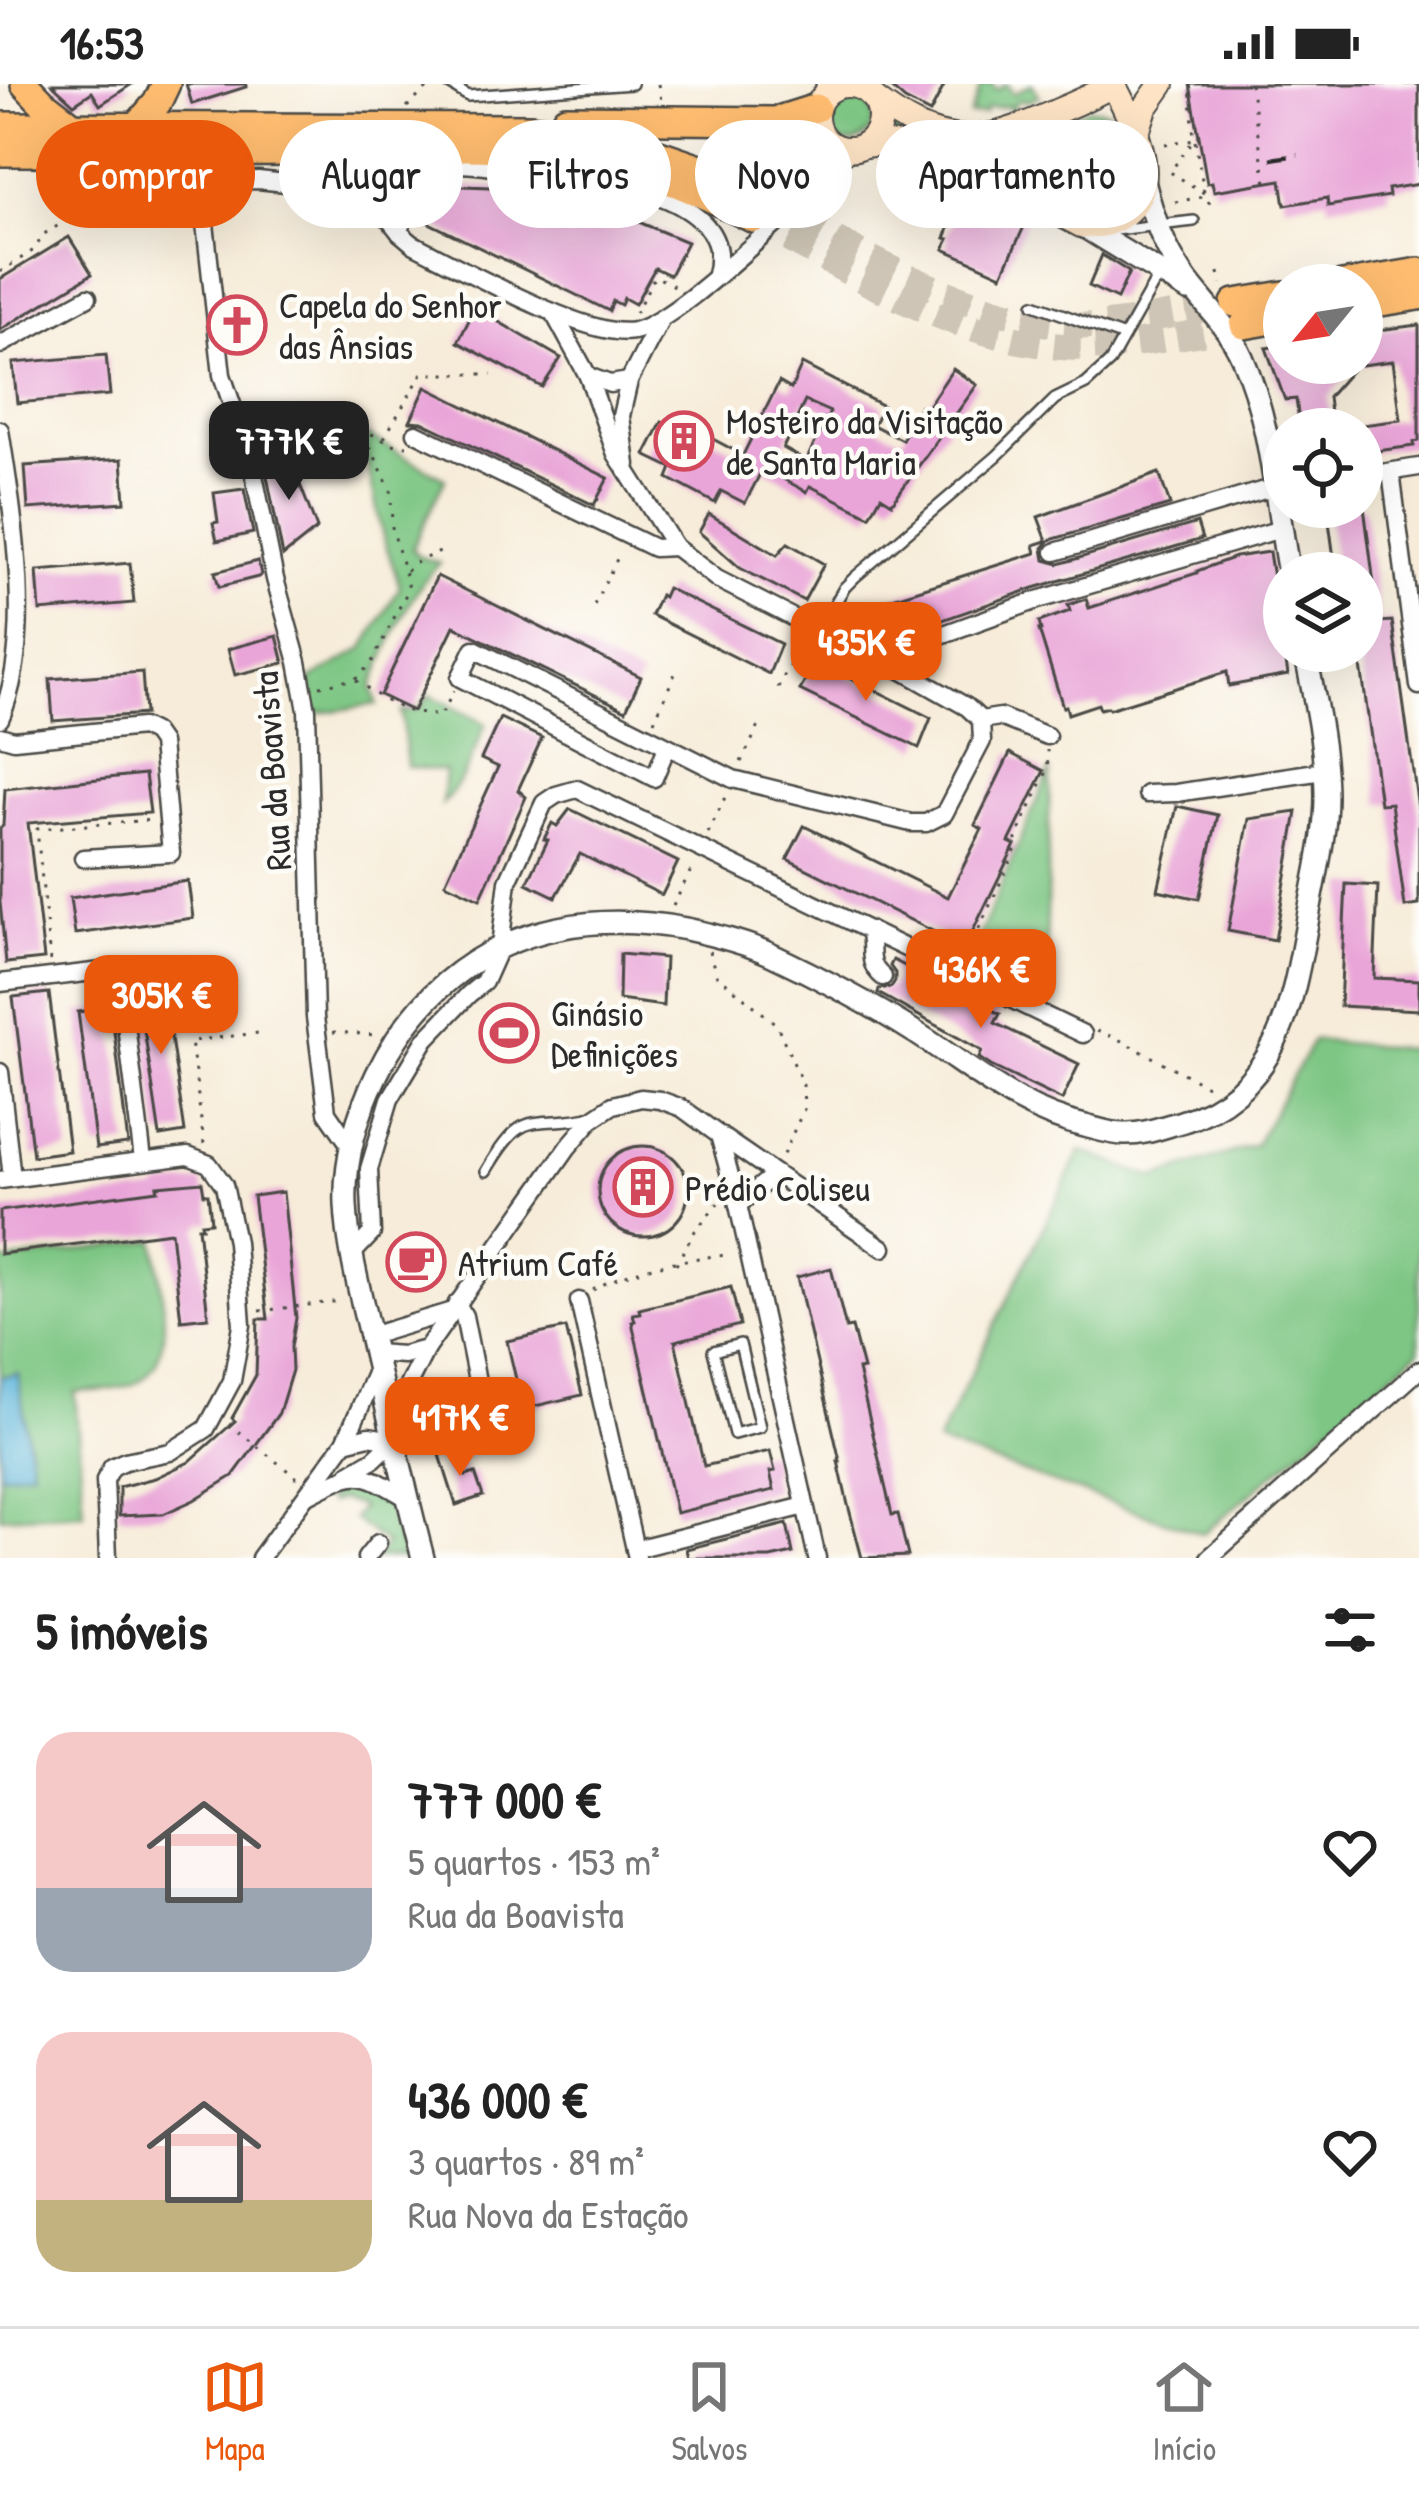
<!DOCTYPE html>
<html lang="pt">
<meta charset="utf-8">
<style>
:root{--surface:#fff;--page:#f6f6f6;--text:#222;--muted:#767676;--line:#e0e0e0;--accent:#ea580c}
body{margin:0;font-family:"Patrick Hand",sans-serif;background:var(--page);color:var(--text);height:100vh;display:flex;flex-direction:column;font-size:45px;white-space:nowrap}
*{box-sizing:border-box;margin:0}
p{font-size:39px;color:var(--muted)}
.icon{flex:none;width:66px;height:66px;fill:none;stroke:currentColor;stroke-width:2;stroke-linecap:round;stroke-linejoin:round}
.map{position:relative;height:1474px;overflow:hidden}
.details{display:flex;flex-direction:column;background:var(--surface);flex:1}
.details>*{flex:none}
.banner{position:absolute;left:36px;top:36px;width:1347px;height:108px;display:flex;gap:24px}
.needle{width:78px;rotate:240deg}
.tools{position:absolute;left:1263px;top:180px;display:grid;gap:24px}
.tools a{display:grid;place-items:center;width:120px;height:120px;border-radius:50%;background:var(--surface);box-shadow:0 12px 48px #0002;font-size:60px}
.price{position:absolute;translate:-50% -102px;padding:0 27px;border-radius:24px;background:var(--accent);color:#fff;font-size:39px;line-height:78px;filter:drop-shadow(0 3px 6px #0008)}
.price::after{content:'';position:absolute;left:50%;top:72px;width:36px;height:27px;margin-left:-18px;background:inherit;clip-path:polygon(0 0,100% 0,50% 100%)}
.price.on{background:#222;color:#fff}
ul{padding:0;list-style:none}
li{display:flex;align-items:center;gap:36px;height:300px;padding:0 36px}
li span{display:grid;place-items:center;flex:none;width:336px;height:240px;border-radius:36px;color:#555}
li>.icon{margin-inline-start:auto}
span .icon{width:144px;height:144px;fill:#fffc;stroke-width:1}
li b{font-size:51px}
h2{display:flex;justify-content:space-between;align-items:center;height:144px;padding:0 36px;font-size:51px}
.chip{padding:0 42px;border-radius:54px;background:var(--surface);box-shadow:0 12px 48px #0002;font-size:42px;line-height:108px}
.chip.on{background:var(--accent);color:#fff}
.status{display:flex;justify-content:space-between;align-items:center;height:84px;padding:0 60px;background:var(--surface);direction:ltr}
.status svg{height:33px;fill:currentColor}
.dock{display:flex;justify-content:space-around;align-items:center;height:168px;border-top:3px solid var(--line);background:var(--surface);font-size:33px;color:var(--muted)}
.dock a{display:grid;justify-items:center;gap:6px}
.dock .on{color:var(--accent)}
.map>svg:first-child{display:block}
</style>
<div class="status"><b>16:53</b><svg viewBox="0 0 49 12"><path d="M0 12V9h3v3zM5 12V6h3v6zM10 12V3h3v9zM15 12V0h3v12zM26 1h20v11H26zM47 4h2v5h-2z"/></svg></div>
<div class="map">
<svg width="1419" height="1474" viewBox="0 0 1419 1474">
<rect width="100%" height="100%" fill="#fdfcf7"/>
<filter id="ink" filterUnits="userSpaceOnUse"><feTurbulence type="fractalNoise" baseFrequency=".00833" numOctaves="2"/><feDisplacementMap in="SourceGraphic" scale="24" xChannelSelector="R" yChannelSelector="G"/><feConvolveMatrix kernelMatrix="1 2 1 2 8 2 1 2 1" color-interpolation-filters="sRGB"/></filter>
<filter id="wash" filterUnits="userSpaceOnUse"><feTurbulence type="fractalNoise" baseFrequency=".004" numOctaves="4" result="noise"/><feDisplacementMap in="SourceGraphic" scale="48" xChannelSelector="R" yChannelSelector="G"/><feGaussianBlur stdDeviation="2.7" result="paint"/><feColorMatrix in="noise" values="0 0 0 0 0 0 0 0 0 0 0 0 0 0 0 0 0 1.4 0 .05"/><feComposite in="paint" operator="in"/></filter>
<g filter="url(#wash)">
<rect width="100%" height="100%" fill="#f7ecd9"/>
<g fill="#7dc683" stroke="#547857" stroke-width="3">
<path d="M982,0H992L996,6L1007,0L1013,10L1032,0L1039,12L1026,18L1024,15L1013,20L1015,25L1010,26L1008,22L986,25L985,30L970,31Z"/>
<circle cx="848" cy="34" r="25"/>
<path d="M1089,24L1110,28L1124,40L1135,99L1127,120L1092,133L1034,106C1068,103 1084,88 1114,113L1130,101C1109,61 1101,48 1055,38Z"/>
<path d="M890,39C919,50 950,67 982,68C1021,69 1058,33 1091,62C1103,72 1111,88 1119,101L1107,94L1087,87L1033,95L935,59L884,49Z"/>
<path d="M357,350L370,353L445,395L412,465L420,473L440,479C406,510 390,562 372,603L377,620L314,630L310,596L363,565L400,503L382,449L367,379Z"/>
<path d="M430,611L486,640C474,667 464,699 442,720L445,687L407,683L401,628L419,625Z"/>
<path d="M1050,686L1046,880L1039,897L975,862Z"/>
<path d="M1313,956L1419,966V1267L1203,1450L937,1359L1081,1067L1154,1094L1255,1061Z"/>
<path d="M155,1156C159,1196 180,1272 139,1297C121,1308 95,1306 75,1308L84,1429L0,1433V1178Z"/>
<path d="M359,1402L384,1411L404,1474H376L386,1460L353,1435L362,1423L340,1415L330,1419L325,1415L340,1406Z"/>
</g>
<path fill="#60b7dc" stroke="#467184" stroke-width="3" d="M18,1290L32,1386L0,1391V1293Z"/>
<g id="blocks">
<g fill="#e9a5d8" fill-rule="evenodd">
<path d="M52,0H132L100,21L92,8L74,20Z"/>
<path d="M186,0H246V3L192,20Z"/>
<path d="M887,0H945L930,29L905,16Z"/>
<path d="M1190,0H1419V100L1388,105L1389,112L1328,122L1327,114L1285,121L1281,96L1214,107L1212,98L1207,99Z"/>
<path d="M436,101L490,103L553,113L617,129L687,158L670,191L655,184L635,220L624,214L621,221L613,217L609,227L417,133L426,112Z"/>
<path d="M978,114L1027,136L1002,191L944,165L949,155L945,154L960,118L973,124Z"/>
<path d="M69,153L92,190L0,246V195Z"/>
<path d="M1102,171L1129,188L1117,215L1089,202Z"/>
<path d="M475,224L561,274L542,303L458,258Z"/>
<path d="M1419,241V357L1414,358V362L1362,369V341L1401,336L1393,277L1362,281V248Z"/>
<path d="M1284,261V279H1358L1328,313L1332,345H1300L1296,315L1285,316L1266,264Z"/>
<path d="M106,271L110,311L17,319L13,279Z"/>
<path d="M802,280L883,322L873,341L902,356L920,322L925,326L953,285L977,301L892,419L881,412L870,432L810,402L807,408L763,384L745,419L721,407L715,419L668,394L672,384L645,371L662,338L675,345L679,337L743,371L779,298L791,305ZM805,317L830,328L806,377L783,364Z"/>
<path d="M426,303L608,394L594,421L422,338L410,337Z"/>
<path d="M288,369L317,445L283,472L264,377Z"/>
<path d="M122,375L125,418L28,425L25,382Z"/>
<path d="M1159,389L1170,421L1050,456L1043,464L1045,476L1059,480L1197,439L1202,455L1034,504L934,539L933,537L901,547L898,537L882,542L880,536L875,537L870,521L1036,469L1034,461L1047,457L1038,433Z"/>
<path d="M244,405L253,449L217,457L213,439L218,438L214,409Z"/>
<path d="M1327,423H1364L1379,538L1392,537L1419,731V821L1405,823L1391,719L1380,720L1359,567H1362V489H1336Z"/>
<path d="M709,430L777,471L788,459L824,480L804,517L740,484L699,448Z"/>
<path d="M1269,468L1288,591L1229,602L1227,588L1109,625L1108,623L1100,625L1098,620L1068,630L1066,622L1063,623L1039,546H1041L1039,538L1070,527L1068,521L1086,515L1089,524L1197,489V487L1235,473Z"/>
<path d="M258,477L261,491L258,493L219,503L215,488Z"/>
<path d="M130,479L134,519L40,527L37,487Z"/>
<path d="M437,492L641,593L626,626L454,542L413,627L380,611Z"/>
<path d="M667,504L781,560L769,590L651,531L660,511L663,513Z"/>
<path d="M277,552L284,579L235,591L228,565Z"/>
<path d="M817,577L931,634L919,664L800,606Z"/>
<path d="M142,588L145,630L53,637L50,595Z"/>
<path d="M500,634L542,654L518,706L526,713L480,815L445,799L498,683L481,675Z"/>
<path d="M1010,669L1044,687L1009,758L1015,761L965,863L787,775L804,742L948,813L982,745L975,741Z"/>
<path d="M145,690L150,729L28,739L44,875L6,879L0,818V744L3,742L5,705Z"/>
<path d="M1177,722L1218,731L1199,815L1158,806Z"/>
<path d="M570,725L678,778L662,811L580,770L556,813L527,799L548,756L544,755L552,739L557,742Z"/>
<path d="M1297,728L1275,856L1228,847L1249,735Z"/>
<path d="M188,797L193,834L75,850L70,814Z"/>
<path d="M1346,800L1378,802L1374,894L1419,896V926L1340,922Z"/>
<path d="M620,870L665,874L663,922L619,916Z"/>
<path d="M893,876L1000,930L995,939L1079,980L1062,1016L991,982L979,974L982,967L878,909L879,905L891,903L895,897V889L890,882Z"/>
<path d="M162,894L185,1048L160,1052L137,898Z"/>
<path d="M49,909L69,1067L33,1072L13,913Z"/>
<path d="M111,923L128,1060L96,1064L78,928Z"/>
<circle cx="643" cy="1107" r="45"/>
<path d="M202,1098L204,1110H208L210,1127L211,1138L201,1139L202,1143H198L208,1233L181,1236L171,1148L0,1170V1127L158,1106L157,1102Z"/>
<path d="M283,1108L296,1234L291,1263L292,1286L279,1329L233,1392L194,1416L163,1430L119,1432V1403L155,1394L189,1378L235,1337L232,1334L256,1291L258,1235H268L253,1112Z"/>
<path d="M831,1184L846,1244L852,1243L863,1285L858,1286L892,1431L898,1430L908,1472L862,1474L848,1421L838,1377H840L797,1193Z"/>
<path d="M731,1203L740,1241L675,1257L704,1382L770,1367L775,1387L770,1388L774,1406L676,1429L632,1238L635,1237L633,1230L640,1229L639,1225Z"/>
<path d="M566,1244L582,1311L523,1325L507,1257Z"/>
<path d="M456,1366L466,1392L475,1389L483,1412L456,1421L440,1371Z"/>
<path d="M787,1440L793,1469L770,1474H688L686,1465Z"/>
</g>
</g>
</g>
<g filter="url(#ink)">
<use href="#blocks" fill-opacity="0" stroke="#4a4845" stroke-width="3"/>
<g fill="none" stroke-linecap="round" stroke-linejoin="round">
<g stroke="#cec5b6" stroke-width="27" stroke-dasharray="27 14" stroke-linecap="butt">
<path d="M764,115C841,159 910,201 995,226C1022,234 1048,242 1076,242C1127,242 1180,228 1231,220"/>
<path d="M754,135C852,189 954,256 1069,263C1121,266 1192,249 1244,241"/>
</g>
<g stroke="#4a4845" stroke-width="14">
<g id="service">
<path d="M449,0L468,12L632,0"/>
<path d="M1039,44C1089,42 1102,65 1127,103"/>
<path d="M1021,102C1057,99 1088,82 1118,110"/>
<path d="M1115,146L1194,137"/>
<path d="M1034,220L1124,253"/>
<path d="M819,547L844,504L855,493L997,372L1055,315L1086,300L1110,278L1160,189"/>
<path d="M486,1087C525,1020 530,1046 594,1032"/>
<path d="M740,1260L760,1343L734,1350L713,1267Z"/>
</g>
</g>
<g stroke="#4a4845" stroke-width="21">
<g id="minor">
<path d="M823,12L825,0"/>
<path d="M400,149C405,125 411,99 435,86C456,75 486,83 509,85C563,89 740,102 716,190"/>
<path d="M553,228L588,292L616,370L675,463L717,495L819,547L882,575L967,623L981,636L982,657L944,730L926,739H911L733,695L474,565L460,594L654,694L667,663"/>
<path d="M0,261L88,213"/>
<path d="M588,292L610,300L629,297"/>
<path d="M0,346C13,429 35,558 0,635"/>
<path d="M416,349L654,464L675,463"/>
<path d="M627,381L621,332L629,297L661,235"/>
<path d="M1391,388L1419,602"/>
<path d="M1362,392L1419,383"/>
<path d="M1055,468L1261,407L1283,403"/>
<path d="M882,575L908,563L1038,516L1281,445"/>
<path d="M981,636L1000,633L1047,652"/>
<path d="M0,652L14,656L142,643L154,649L161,659L171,769L83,774"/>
<path d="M1147,710L1176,709L1323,687"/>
<path d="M869,846C875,866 865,878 883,893"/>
<path d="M0,899L119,885L143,1076"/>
<path d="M0,988L12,1094"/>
<path d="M719,1051L883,1164"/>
<path d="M350,1061L327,1028L315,933L307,626L298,578L275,495L251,376L222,291L203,122L205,105L212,98L258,96L286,99L351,127L371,112L400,149L413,160C459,183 589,256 634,247C671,239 749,163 781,136C807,114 823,82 853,66"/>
<path d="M0,1096L188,1072L209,1080L224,1101L236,1158L242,1241L232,1297L206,1345L170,1368L125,1377L112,1383L105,1396L108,1474"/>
<path d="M738,1121L775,1090"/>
<path d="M353,1169L372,1149L369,1085L390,1015L426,955L469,910L484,898L500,862L508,797L544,719L556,711L577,705L1083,950"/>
<path d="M579,1217L637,1474"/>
<path d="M457,1219L464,1232L480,1312"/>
<path d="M370,1252L449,1228"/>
<path d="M374,1269L403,1271L426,1265L568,1063L592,1035L613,1021L641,1014L660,1016L682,1024L719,1051L738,1121L817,1474"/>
<path d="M392,1346L409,1299L426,1265"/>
<path d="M345,1358L369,1352L394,1356"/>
<path d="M350,1389L374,1375L394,1356"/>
<path d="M310,1410C360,1384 359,1386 407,1414"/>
<path d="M635,1465L805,1422"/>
<path d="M260,1474L345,1358L377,1285"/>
<path d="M366,1474L378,1459"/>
<path d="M1209,1474L1419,1286"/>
</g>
</g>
<g stroke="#4a4845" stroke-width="26">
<g id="tertiary">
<path d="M1144,97C1153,134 1165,167 1188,198C1207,223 1229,244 1242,273C1272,340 1275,417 1289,489"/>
<path d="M1081,141L1188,206"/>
<path d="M423,1474C404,1402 388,1329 371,1256C361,1212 348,1166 346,1121C344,1075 357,1031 377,990C438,865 553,820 686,845C714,851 744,858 770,870C819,893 870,920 916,949C973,985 1018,1027 1085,1042C1097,1045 1111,1050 1124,1050C1143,1051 1163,1043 1181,1038C1281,1008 1293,916 1309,828C1316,790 1326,750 1326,712C1326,664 1314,613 1305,567"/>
</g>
</g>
<g stroke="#4a4845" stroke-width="28">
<g id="secondary">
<circle cx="848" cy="33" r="32"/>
<path d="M873,14C937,63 974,64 1046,32C1069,22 1092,13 1114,0"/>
<path d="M1137,48L1145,24L1162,0"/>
<path d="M865,61C926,50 1025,113 1081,141C1098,143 1114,140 1127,128C1164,96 1131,34 1113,0"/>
</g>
</g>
<g stroke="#4a4845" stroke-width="32">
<g id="trunk">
<path d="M25,0L43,19L74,43"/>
<path d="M566,35L775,37L816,24"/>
<path d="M0,42L531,44L625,58L703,85L764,115"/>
<path d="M137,42L157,19L166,0"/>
<path d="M0,68C97,68 195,69 292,68C395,66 500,54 602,76C655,87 705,110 754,135"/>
<path d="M310,72C336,79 354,92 371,112"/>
<path d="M1342,201L1419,188"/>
<path d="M1235,219L1284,211"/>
<path d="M1362,221L1419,212"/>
<path d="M1244,241L1284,234"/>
</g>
</g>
<g stroke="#4a4845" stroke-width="3" stroke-dasharray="3 9" stroke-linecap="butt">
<path d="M658,0L661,16"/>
<path d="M1250,0L1266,99"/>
<path d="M407,23L432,0"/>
<path d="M805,52L816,69"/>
<path d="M1200,53L1194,55L1170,88L1204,109L1211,122"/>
<path d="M784,57L805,89"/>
<path d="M1195,57L1204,107"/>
<path d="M1165,60L1194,55L1190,0"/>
<path d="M156,91L162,95L192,92"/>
<path d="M1175,118L1202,113"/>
<path d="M0,188L34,166L44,150L79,129L74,93"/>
<path d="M1219,188L1221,200"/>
<path d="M635,229L655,192L678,204"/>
<path d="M384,354L422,290H492"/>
<path d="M268,371L362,345L391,360L407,362"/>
<path d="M597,417L609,393"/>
<path d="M406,487L420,476L445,466"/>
<path d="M594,521L620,469"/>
<path d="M356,596C384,617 406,632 441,631L454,607"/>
<path d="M320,602L355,595L371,580L409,504L392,443L391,407L363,347"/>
<path d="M778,604L803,555"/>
<path d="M654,637L678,583"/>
<path d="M741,678L759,642"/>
<path d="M708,749L727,709"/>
<path d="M673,822L693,782"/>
<path d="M979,845L1016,765V754L1048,685L1047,666"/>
<path d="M709,867L716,890L777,941L803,1001L804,1025L781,1075"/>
<path d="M50,877L37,745L152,736"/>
<path d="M1097,947L1118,955L1211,1004"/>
<path d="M333,948L377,951"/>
<path d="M204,1060L191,957L258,949"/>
<path d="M676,1180L695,1147L718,1119"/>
<path d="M593,1206C627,1185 690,1173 730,1171"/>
<path d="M260,1227L340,1217"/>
<path d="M229,1340L297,1394"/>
</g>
<use href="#service" stroke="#fff" stroke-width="9"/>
<use href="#minor" stroke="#fff" stroke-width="16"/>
<use href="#tertiary" stroke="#fff" stroke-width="21"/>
<use href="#secondary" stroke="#fee4c5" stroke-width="24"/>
<use href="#trunk" stroke="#fdbc6f" stroke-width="27"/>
<path stroke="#2b2b2b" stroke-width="4.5" stroke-dasharray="18 9" stroke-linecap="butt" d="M1271,75L1298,71"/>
</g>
</g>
<defs>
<g id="church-ring" transform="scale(3)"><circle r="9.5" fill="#fdfcf7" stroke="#d1495b" stroke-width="1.5"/><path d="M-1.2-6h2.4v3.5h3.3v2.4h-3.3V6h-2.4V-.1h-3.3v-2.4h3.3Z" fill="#d1495b"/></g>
<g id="building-ring" transform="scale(3)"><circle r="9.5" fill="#fdfcf7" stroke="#d1495b" stroke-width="1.5"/><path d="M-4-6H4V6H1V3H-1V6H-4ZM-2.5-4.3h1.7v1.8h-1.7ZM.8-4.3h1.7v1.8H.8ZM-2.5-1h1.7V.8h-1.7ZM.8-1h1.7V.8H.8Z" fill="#d1495b"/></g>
<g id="stadium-ring" transform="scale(3)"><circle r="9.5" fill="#fdfcf7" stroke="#d1495b" stroke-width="1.5"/><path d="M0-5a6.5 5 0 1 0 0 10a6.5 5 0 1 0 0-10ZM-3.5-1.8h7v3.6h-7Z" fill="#d1495b"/></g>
<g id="cafe-ring" transform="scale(3)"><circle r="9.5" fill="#fdfcf7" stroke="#d1495b" stroke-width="1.5"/><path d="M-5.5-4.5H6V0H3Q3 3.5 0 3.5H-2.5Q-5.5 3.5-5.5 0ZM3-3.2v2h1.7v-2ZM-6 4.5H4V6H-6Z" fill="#d1495b"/></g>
</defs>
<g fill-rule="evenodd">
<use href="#church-ring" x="237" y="241"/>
<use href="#building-ring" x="684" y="357"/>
<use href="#stadium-ring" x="509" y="949"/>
<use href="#building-ring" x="643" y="1103"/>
<use href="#cafe-ring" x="416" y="1178"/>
</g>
<g text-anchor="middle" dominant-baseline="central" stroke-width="9" stroke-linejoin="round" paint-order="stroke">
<g font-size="36" fill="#2b2b2b" stroke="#fdfcf7" text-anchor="start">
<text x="279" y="220">Capela do Senhor<tspan x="279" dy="41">das Ânsias</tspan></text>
<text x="726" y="336">Mosteiro da Visitação<tspan x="726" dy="41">de Santa Maria</tspan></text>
<text x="551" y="928">Ginásio<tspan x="551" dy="41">Definições</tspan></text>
<text x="685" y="1103">Prédio Coliseu</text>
<text x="458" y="1178">Atrium Café</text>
</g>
<g font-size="36" fill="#2b2b2b" stroke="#fdfcf7">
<text transform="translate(271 687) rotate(-94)">Rua da Boavista</text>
</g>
</g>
</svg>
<div class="tools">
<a><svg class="needle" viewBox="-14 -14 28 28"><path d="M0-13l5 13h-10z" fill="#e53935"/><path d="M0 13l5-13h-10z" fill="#767676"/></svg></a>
<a><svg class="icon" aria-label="locate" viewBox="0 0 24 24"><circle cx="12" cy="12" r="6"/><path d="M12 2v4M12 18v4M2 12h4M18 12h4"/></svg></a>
<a><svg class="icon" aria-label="layers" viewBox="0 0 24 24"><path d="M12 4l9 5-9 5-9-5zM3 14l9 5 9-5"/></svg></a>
</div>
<b class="price on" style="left:289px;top:419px">777K €</b>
<b class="price" style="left:866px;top:620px">435K €</b>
<b class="price" style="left:981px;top:947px">436K €</b>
<b class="price" style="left:161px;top:973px">305K €</b>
<b class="price" style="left:460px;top:1395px">417K €</b>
<div class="banner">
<a class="chip on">Comprar</a>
<a class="chip">Alugar</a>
<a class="chip">Filtros</a>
<a class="chip">Novo</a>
<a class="chip">Apartamento</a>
</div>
</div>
<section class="details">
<h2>5 imóveis<svg class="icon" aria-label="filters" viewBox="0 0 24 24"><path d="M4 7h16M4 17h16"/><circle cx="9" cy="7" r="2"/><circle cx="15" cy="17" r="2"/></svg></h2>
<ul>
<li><span style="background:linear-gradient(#f6c9c9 65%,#9aa5b1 0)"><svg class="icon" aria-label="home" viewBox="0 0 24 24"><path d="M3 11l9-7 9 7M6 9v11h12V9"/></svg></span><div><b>777 000 €</b><p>5 quartos · 153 m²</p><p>Rua da Boavista</p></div><svg class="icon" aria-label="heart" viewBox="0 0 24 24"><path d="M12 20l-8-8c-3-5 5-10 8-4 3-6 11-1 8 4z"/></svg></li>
<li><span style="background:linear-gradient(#f6c9c9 70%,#c2b280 0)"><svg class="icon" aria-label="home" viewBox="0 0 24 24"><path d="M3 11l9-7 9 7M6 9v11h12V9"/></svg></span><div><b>436 000 €</b><p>3 quartos · 89 m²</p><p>Rua Nova da Estação</p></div><svg class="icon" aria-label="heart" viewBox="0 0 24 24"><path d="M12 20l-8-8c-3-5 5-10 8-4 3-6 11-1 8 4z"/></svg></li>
</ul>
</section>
<nav class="dock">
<a class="on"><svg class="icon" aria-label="map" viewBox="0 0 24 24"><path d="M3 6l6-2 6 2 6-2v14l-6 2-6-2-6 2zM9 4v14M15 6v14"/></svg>Mapa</a>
<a><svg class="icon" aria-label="saved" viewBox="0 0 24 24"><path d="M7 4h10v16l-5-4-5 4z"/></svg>Salvos</a>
<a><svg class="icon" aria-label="home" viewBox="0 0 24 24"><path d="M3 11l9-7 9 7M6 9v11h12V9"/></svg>Início</a>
</nav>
